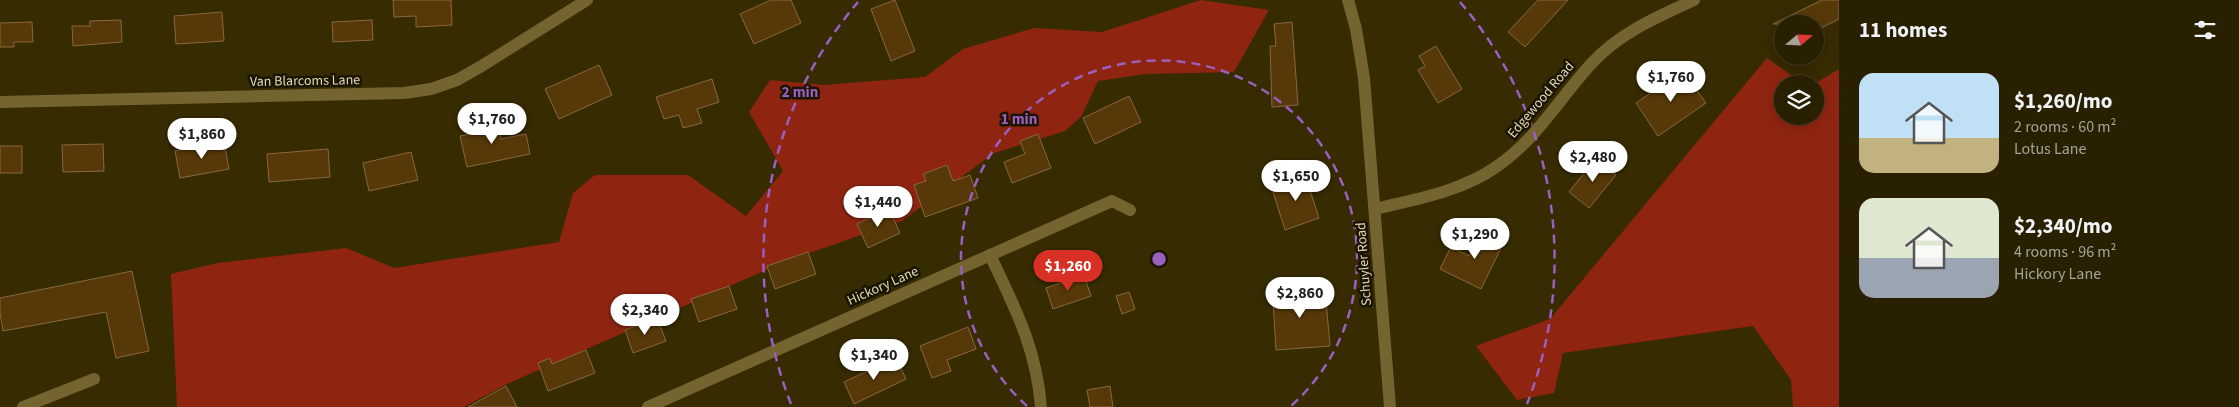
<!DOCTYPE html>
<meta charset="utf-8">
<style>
:root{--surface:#282001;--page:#30280b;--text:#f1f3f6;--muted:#a5a399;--line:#443e23;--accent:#d93025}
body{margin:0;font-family:"Source Sans 3",sans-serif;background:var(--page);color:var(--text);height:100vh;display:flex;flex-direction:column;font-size:19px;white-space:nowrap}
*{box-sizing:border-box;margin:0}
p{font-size:16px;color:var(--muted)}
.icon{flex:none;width:28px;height:28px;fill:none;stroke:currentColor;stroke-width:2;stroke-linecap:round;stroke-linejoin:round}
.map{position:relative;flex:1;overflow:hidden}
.panel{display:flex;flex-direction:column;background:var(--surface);width:400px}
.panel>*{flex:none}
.needle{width:32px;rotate:71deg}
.buttons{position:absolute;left:1774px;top:15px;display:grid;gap:10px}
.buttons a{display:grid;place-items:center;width:50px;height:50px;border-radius:50%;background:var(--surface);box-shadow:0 2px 12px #0003,0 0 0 1px var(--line);font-size:25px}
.price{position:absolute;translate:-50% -42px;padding:0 11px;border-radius:18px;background:#fff;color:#222;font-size:16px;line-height:32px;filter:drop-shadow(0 1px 2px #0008)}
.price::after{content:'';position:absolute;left:50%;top:30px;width:15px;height:11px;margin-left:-8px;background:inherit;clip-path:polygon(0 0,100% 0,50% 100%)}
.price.active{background:var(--accent);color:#fff}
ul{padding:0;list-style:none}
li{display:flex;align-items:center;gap:15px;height:125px;padding:0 20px}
li span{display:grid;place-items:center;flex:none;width:140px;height:100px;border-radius:15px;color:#555}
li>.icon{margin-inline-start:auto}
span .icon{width:60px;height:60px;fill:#fffc;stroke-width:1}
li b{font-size:21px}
h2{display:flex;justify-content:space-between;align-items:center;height:60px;padding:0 20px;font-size:21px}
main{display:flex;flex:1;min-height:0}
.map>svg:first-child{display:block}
</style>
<main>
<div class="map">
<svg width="1839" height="407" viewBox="0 0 1839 407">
<rect width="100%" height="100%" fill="#362b01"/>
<g fill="#8f2511">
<path d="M1201,0L1269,10L1234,72L1146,74L1098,81L1081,117L1065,131L994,153L902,221L789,260L507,384L464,407H177L171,274L218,263L346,248L394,268L559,242L573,193L595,175H688L746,216L783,171L749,112L770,80L824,85L925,77L963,49L1034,28L1102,32Z"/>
<path d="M1767,58L1804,84H1782V116H1815L1814,84L1839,69V407H1793L1791,380L1753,326L1563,353L1554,393L1517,400L1476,346L1550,319Z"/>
</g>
<g fill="#573909" stroke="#89683d">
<path d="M393,0H451L452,25L416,27V16L394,17Z"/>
<path d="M771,0H791L801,23L754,44L740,14Z"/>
<path d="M895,0L915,51L891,61L871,9Z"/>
<path d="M1538,0H1568L1525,47L1508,32Z"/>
<path d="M1822,0H1839V19L1815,31V24H1773Z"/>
<path d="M222,12L224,41L176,44L174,16Z"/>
<path d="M121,20L122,42L73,46L72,26H90V21Z"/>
<path d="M372,20L373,40L333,42L332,22Z"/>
<path d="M32,22L33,42H14V47H0V23Z"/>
<path d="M1292,22L1298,105L1272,107L1270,46H1276L1274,24Z"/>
<path d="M1436,46L1462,89L1438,103L1418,70L1425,66L1419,56Z"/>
<path d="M599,65L612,95L559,119L545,89Z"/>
<path d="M1683,71L1706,103L1658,136L1636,103Z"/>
<path d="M712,79L719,102L697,109L702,123L683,128L679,115L664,119L656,97Z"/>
<path d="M1129,96L1141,122L1095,144L1083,118Z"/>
<path d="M497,119L501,139L526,134L530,154L467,167L460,136L480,132L478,122Z"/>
<path d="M1038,134L1051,168L1012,183L1004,162L1025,154L1020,141Z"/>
<path d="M224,142L229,169L180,178L175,151Z"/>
<path d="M103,144L104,171L63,172L62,145Z"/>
<rect x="0" y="146" width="22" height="27"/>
<path d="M328,149L330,177L269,182L267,154Z"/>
<path d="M411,152L418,180L369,191L363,163Z"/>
<path d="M1596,158L1616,175L1589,208L1569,192Z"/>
<path d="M947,165L953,181L970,175L978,198L925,217L914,185L926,181L923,174Z"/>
<path d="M1304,172L1319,218L1285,230L1273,192L1288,187L1285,178Z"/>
<path d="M889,209L900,233L868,248L857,224Z"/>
<path d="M1492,231L1506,238L1481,289L1440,269L1451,247L1469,256L1479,236L1487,240Z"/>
<path d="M808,252L816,274L775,289L767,266Z"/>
<path d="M132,271L149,351L116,358L106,312L3,331L0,313V298Z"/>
<path d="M1084,275L1091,296L1053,309L1046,288Z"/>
<path d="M1286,283V293L1325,289L1330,346L1276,350L1272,284Z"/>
<path d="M729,286L737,309L699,322L691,299Z"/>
<path d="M1129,292L1135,309L1122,314L1116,296Z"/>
<path d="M657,318L666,341L633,353L625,330Z"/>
<path d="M968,327L976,349L947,360L951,371L932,378L920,346Z"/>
<path d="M586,350L595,373L548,391L538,363L550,358L552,364Z"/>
<path d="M897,360L906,379L854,404L844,382L876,367L877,369Z"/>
<path d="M506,386L517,407H468Z"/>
<path d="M1110,386L1113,407H1090L1087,390Z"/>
</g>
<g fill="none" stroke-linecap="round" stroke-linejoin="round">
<g stroke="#746430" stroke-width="12">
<path d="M1348,0L1356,29L1364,78L1390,407"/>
<path d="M0,102L404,93L431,89L457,80L480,67L587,0"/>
<path d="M1375,209C1416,199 1460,192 1496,167C1536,140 1559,99 1591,64C1619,33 1657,17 1694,0"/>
<path d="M990,255C1015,308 1036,347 1041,407"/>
<path d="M23,407L94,379"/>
<path d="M648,407L1112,201L1130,210"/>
</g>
</g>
<g fill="none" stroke="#9a60bf" stroke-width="2.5" stroke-dasharray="9 6">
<path d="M1027 406A198 198 0 1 1 1291 406"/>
<path d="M791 404A396 396 0 0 1 858 2M1460 2A396 396 0 0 1 1527 404"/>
</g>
<g text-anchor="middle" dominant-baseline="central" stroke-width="5" stroke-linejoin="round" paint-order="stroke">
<g font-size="14" fill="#e1d9be" stroke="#1a1401">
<text transform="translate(305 81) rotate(-1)">Van Blarcoms Lane</text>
<text transform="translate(1541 100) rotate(-50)">Edgewood Road</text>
<text transform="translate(1364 264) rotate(-94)">Schuyler Road</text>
<text transform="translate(883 286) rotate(-24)">Hickory Lane</text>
</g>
</g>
<circle cx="1159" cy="259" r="8" fill="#9a60bf" stroke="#1a1401" stroke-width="2.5"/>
<g font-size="15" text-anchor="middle" font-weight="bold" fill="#9a60bf" stroke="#1a1401" stroke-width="5" stroke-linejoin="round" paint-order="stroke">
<text x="800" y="97">2 min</text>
<text x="1019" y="124">1 min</text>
</g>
</svg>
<div class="buttons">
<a><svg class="needle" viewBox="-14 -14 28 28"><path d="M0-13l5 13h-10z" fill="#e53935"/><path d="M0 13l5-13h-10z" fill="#a5a399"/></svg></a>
<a><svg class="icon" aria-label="layers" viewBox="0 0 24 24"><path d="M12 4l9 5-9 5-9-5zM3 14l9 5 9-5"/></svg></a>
</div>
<b class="price" style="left:1671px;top:103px">$1,760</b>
<b class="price" style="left:492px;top:145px">$1,760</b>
<b class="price" style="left:202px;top:160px">$1,860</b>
<b class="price" style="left:1593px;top:183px">$2,480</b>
<b class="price" style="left:1296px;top:202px">$1,650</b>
<b class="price" style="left:878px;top:228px">$1,440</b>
<b class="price" style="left:1475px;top:260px">$1,290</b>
<b class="price active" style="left:1068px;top:292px">$1,260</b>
<b class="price" style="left:1300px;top:319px">$2,860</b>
<b class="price" style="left:645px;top:336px">$2,340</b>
<b class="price" style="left:874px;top:381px">$1,340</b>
</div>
<section class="panel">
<h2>11 homes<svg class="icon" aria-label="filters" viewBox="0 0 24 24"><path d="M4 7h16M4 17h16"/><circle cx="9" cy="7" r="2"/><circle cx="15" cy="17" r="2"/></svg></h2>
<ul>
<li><span style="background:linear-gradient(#bfe0f5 65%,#c2b280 0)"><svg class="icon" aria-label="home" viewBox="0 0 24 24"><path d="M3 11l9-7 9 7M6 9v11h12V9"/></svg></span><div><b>$1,260/mo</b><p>2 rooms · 60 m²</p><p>Lotus Lane</p></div></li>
<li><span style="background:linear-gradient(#dfe7d0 60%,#9aa5b1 0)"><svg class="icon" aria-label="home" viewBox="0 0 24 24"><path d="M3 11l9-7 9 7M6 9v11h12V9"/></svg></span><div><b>$2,340/mo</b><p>4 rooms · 96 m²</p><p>Hickory Lane</p></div></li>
</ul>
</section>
</main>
